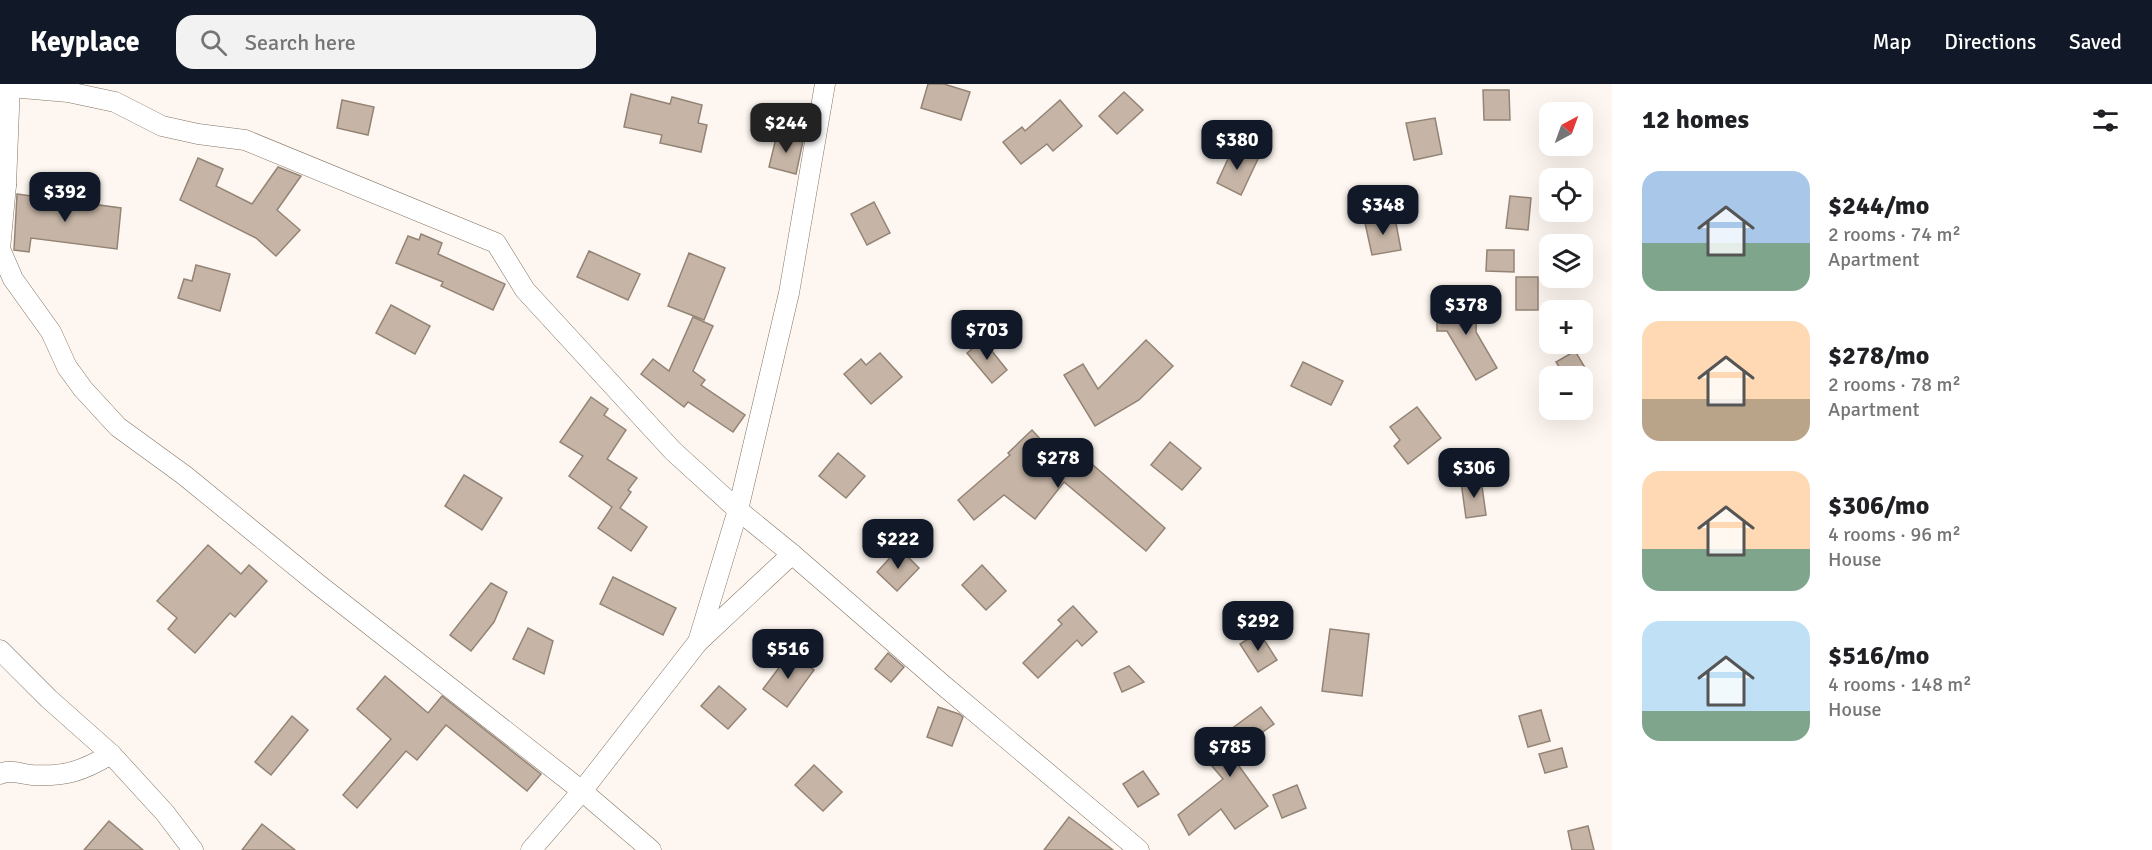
<!DOCTYPE html>
<meta charset="utf-8">
<style>
:root{--surface:#fff;--page:#f2f2f2;--text:#202124;--muted:#757577;--accent:#111827}
body{margin:0;font-family:Signika,sans-serif;background:var(--page);color:var(--text);height:100vh;display:flex;flex-direction:column;font-size:22px;white-space:nowrap}
*{box-sizing:border-box;margin:0}
p{font-size:20px;color:var(--muted)}
.icon{flex:none;width:33px;height:33px;fill:none;stroke:currentColor;stroke-width:2;stroke-linecap:round;stroke-linejoin:round}
.map{position:relative;flex:1;overflow:hidden}
.panel{display:flex;flex-direction:column;background:var(--surface);width:540px}
.panel>*{flex:none}
.needle{width:39px;rotate:41deg}
.controls{position:absolute;left:1539px;top:18px;display:grid;gap:12px}
.controls a{display:grid;place-items:center;width:54px;height:54px;border-radius:12px;background:var(--surface);box-shadow:0 6px 24px #0002;font-size:30px}
.price{position:absolute;translate:-50% -51px;padding:0 14px;border-radius:12px;background:var(--accent);color:#fff;font-size:20px;line-height:39px;filter:drop-shadow(0 2px 3px #0008)}
.price::after{content:'';position:absolute;left:50%;top:36px;width:18px;height:14px;margin-left:-9px;background:inherit;clip-path:polygon(0 0,100% 0,50% 100%)}
.price.current{background:#222;color:#fff}
ul{padding:0;list-style:none}
li{display:flex;align-items:center;gap:18px;height:150px;padding:0 30px}
li span{display:grid;place-items:center;flex:none;width:168px;height:120px;border-radius:18px;color:#555}
li>.icon{margin-inline-start:auto}
span .icon{width:72px;height:72px;fill:#fffc;stroke-width:1}
li b{font-size:26px}
h2{display:flex;justify-content:space-between;align-items:center;height:72px;padding:0 30px;font-size:26px}
header{display:flex;align-items:center;gap:36px;box-sizing:border-box;height:84px;padding:0 30px;background:var(--accent);color:#fff}
header strong{font-size:28px}
nav{display:flex;gap:33px;margin-inline-start:auto;font-size:21px}
.search{width:420px;height:54px;background:var(--page);display:flex;align-items:center;gap:15px;box-sizing:border-box;padding:0 21px;border-radius:18px;color:var(--muted);font-size:22px}
main{display:flex;flex:1;min-height:0}
.map>svg:first-child{display:block}
</style>
<header>
<strong>Keyplace</strong>
<div class="search"><svg class="icon" aria-label="search" viewBox="0 0 24 24"><circle cx="10" cy="10" r="6"/><path d="M15 15l6 6"/></svg>Search here</div>
<nav><a>Map</a><a>Directions</a><a>Saved</a></nav>
</header>
<main>
<div class="map">
<svg width="1612" height="766" viewBox="0 0 1612 766">
<rect width="100%" height="100%" fill="#fef7f1"/>
<g fill="#c6b5a6" stroke="#938475" stroke-width="1.5">
<path d="M928,0H944L970,8L961,36L921,24Z"/>
<path d="M1483,6H1509L1510,36H1484Z"/>
<path d="M1124,8L1143,26L1117,50L1099,32Z"/>
<path d="M631,10L670,20L672,13L702,21L698,39L707,41L701,68L660,59L662,51L624,43Z"/>
<path d="M342,16L374,23L368,51L337,44Z"/>
<path d="M1060,16L1082,42L1053,67L1047,60L1021,80L1003,58L1022,43L1025,47Z"/>
<path d="M1435,34L1442,70L1414,76L1406,39Z"/>
<path d="M777,50L803,57L796,90L769,83Z"/>
<path d="M1233,64L1258,75L1241,111L1217,99Z"/>
<path d="M198,74L223,85L216,102L252,120L278,83L301,92L277,126L300,146L276,172L256,154L180,116Z"/>
<path d="M17,110L121,124L117,165L31,154L29,168L14,166Z"/>
<path d="M1510,112L1531,114L1528,146L1506,144Z"/>
<path d="M874,118L890,149L867,161L851,130Z"/>
<path d="M1395,134L1401,166L1372,171L1365,139Z"/>
<path d="M421,150L442,159L438,170L505,200L493,226L441,202L443,198L396,179L408,152L419,156Z"/>
<path d="M1487,166H1514V188L1486,187Z"/>
<path d="M589,167L640,190L628,216L577,193Z"/>
<path d="M689,169L725,184L704,236L668,222Z"/>
<path d="M196,181L230,190L220,227L178,214L184,195L192,197Z"/>
<rect x="1516" y="193" width="22" height="33"/>
<path d="M1437,220L1477,221L1476,248L1497,284L1476,296L1447,247H1437Z"/>
<path d="M391,221L430,242L415,270L376,249Z"/>
<path d="M693,233L713,242L693,287L705,296L701,301L745,331L733,348L688,318L684,323L641,290L653,275L669,287Z"/>
<path d="M983,256L1007,286L992,299L967,269Z"/>
<path d="M1146,256L1173,282L1139,316L1095,342L1064,291L1083,280L1098,305Z"/>
<path d="M1575,267L1590,292H1565L1556,278Z"/>
<path d="M880,269L902,293L871,320L844,290L861,275L866,281Z"/>
<path d="M1303,278L1343,297L1331,321L1291,302Z"/>
<path d="M591,313L608,325L604,331L626,346L607,375L637,394L628,406L631,408L620,424L647,443L631,467L598,444L612,423L569,392L583,372L560,358Z"/>
<path d="M1417,323L1441,354L1408,380L1394,362L1400,356L1390,343Z"/>
<path d="M1032,346L1053,369L1060,363L1085,390L1093,381L1165,444L1146,467L1064,398L1035,435L1004,411L974,436L958,416L1010,371L1008,369Z"/>
<path d="M1170,358L1201,384L1182,406L1151,381Z"/>
<path d="M838,369L865,392L846,414L819,392Z"/>
<path d="M464,391L502,414L482,446L445,422Z"/>
<path d="M1481,395L1486,431L1466,434L1461,398Z"/>
<path d="M208,461L241,490L249,481L267,497L235,533L230,529L195,569L168,545L177,534L157,517Z"/>
<path d="M899,464L919,484L897,507L877,488Z"/>
<path d="M982,481L1006,507L986,526L962,501Z"/>
<path d="M613,493L676,524L663,551L600,520Z"/>
<path d="M491,499L507,508L494,538L471,567L450,551Z"/>
<path d="M1073,522L1097,548L1082,562L1077,556L1038,594L1023,579L1062,540L1058,536Z"/>
<path d="M528,544L553,557L544,590L513,575Z"/>
<path d="M1330,545L1369,550L1362,612L1322,607Z"/>
<path d="M1259,548L1277,576L1258,588L1240,560Z"/>
<path d="M790,569L814,586L787,623L763,605Z"/>
<path d="M888,569L904,583L891,598L875,585Z"/>
<path d="M1129,582L1144,598L1122,608L1114,589Z"/>
<path d="M385,592L428,629L442,612L541,690L527,707L446,641L417,676L406,667L357,724L343,711L391,655L357,625Z"/>
<path d="M719,602L746,625L728,645L701,622Z"/>
<path d="M938,623L959,630L963,633L952,662L927,653Z"/>
<path d="M1261,623L1274,640L1231,671L1268,722L1235,745L1221,725L1189,751L1178,731L1223,695L1200,668Z"/>
<path d="M1541,626L1550,657L1528,663L1519,632Z"/>
<path d="M292,632L308,646L271,691L255,678Z"/>
<path d="M1562,664L1567,683L1545,689L1539,670Z"/>
<path d="M814,681L842,708L823,727L795,701Z"/>
<path d="M1143,687L1159,710L1138,723L1123,700Z"/>
<path d="M1297,701L1306,724L1282,734L1273,711Z"/>
<path d="M1069,733L1113,766H1044Z"/>
<path d="M109,737L143,766H84Z"/>
<path d="M262,740L295,766H242Z"/>
<path d="M1588,742L1594,766H1572L1568,747Z"/>
</g>
<g fill="none" stroke-linecap="round" stroke-linejoin="round">
<g stroke="#827364" stroke-width="21">
<g id="minor">
<path d="M10,3L68,8L115,18L162,42L198,50L245,56L496,159L525,206L673,367L738,426L792,470L943,601L1139,766"/>
<path d="M6,101L0,165L13,195L51,248L67,283L83,305L118,343L184,391L319,501L582,707L651,766"/>
<path d="M0,102L6,101L10,0"/>
<path d="M698,558L738,426L789,209L825,0"/>
<path d="M0,566L49,615L111,670L165,729L193,766"/>
<path d="M0,690C10,685 21,690 32,691C65,693 83,687 111,670"/>
<path d="M531,766L582,707L698,558L792,470"/>
</g>
</g>
<use href="#minor" stroke="#fff" stroke-width="20"/>
</g>
</svg>
<div class="controls">
<a><svg class="needle" viewBox="-14 -14 28 28"><path d="M0-13l5 13h-10z" fill="#e53935"/><path d="M0 13l5-13h-10z" fill="#757577"/></svg></a>
<a><svg class="icon" aria-label="locate" viewBox="0 0 24 24"><circle cx="12" cy="12" r="6"/><path d="M12 2v4M12 18v4M2 12h4M18 12h4"/></svg></a>
<a><svg class="icon" aria-label="layers" viewBox="0 0 24 24"><path d="M12 4l9 5-9 5-9-5zM3 14l9 5 9-5"/></svg></a>
<a>+</a>
<a>−</a>
</div>
<b class="price current" style="left:786px;top:70px">$244</b>
<b class="price" style="left:1237px;top:87px">$380</b>
<b class="price" style="left:65px;top:139px">$392</b>
<b class="price" style="left:1383px;top:152px">$348</b>
<b class="price" style="left:1466px;top:252px">$378</b>
<b class="price" style="left:987px;top:277px">$703</b>
<b class="price" style="left:1058px;top:405px">$278</b>
<b class="price" style="left:1474px;top:415px">$306</b>
<b class="price" style="left:898px;top:486px">$222</b>
<b class="price" style="left:1258px;top:568px">$292</b>
<b class="price" style="left:788px;top:596px">$516</b>
<b class="price" style="left:1230px;top:694px">$785</b>
</div>
<section class="panel">
<h2>12 homes<svg class="icon" aria-label="filters" viewBox="0 0 24 24"><path d="M4 7h16M4 17h16"/><circle cx="9" cy="7" r="2"/><circle cx="15" cy="17" r="2"/></svg></h2>
<ul>
<li><span style="background:linear-gradient(#a9c7e8 60%,#7fa58c 0)"><svg class="icon" aria-label="home" viewBox="0 0 24 24"><path d="M3 11l9-7 9 7M6 9v11h12V9"/></svg></span><div><b>$244/mo</b><p>2 rooms · 74 m²</p><p>Apartment</p></div></li>
<li><span style="background:linear-gradient(#ffd9b3 65%,#b9a48a 0)"><svg class="icon" aria-label="home" viewBox="0 0 24 24"><path d="M3 11l9-7 9 7M6 9v11h12V9"/></svg></span><div><b>$278/mo</b><p>2 rooms · 78 m²</p><p>Apartment</p></div></li>
<li><span style="background:linear-gradient(#ffd9b3 65%,#7fa58c 0)"><svg class="icon" aria-label="home" viewBox="0 0 24 24"><path d="M3 11l9-7 9 7M6 9v11h12V9"/></svg></span><div><b>$306/mo</b><p>4 rooms · 96 m²</p><p>House</p></div></li>
<li><span style="background:linear-gradient(#bfe0f5 75%,#7fa58c 0)"><svg class="icon" aria-label="home" viewBox="0 0 24 24"><path d="M3 11l9-7 9 7M6 9v11h12V9"/></svg></span><div><b>$516/mo</b><p>4 rooms · 148 m²</p><p>House</p></div></li>
</ul>
</section>
</main>
